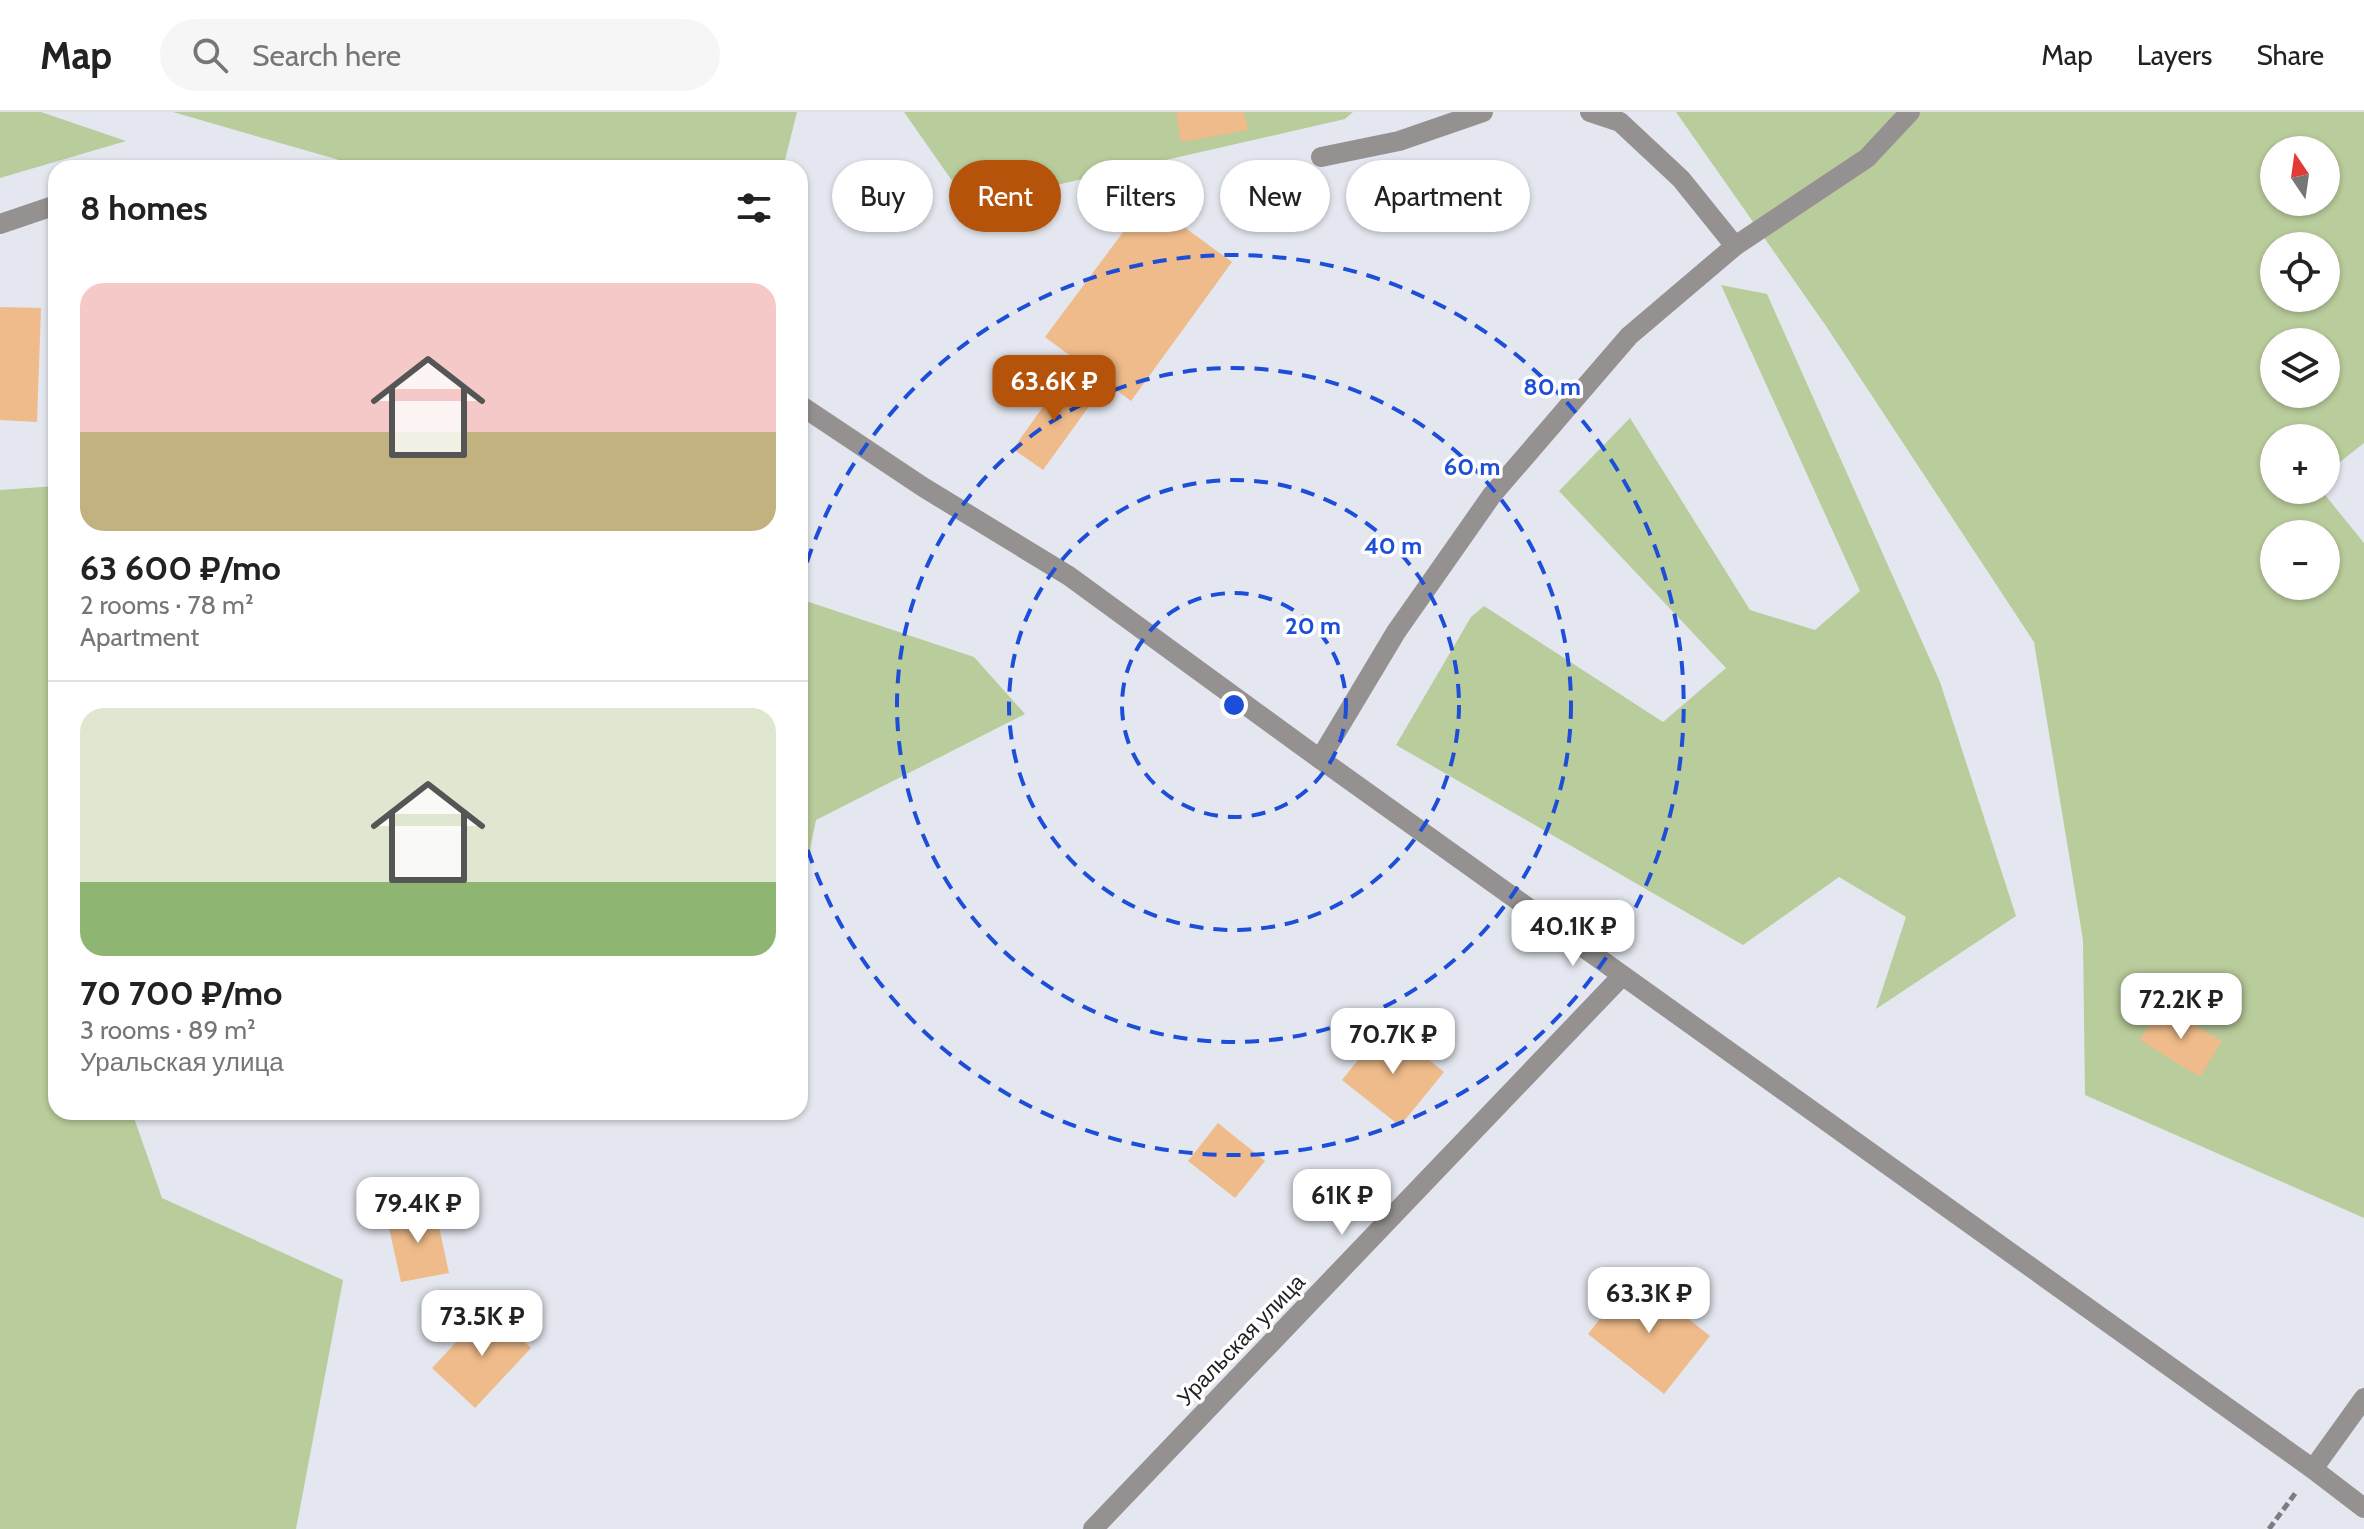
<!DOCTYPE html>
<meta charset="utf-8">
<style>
:root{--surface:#fff;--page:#f6f6f6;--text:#222;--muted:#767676;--line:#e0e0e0;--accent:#b45309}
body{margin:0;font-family:Cabin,sans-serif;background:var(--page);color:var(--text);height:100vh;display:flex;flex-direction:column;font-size:30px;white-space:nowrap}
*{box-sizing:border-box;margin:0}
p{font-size:26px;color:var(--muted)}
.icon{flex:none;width:44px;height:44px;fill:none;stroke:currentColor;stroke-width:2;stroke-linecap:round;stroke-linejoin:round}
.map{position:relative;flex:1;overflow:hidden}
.side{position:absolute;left:48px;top:48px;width:760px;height:960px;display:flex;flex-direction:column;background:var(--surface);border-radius:24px;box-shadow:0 2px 6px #0004}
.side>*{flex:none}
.top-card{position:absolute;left:832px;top:48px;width:760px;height:72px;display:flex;gap:16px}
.needle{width:52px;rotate:347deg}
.controls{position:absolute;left:2260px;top:24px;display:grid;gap:16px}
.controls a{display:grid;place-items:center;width:80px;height:80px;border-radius:50%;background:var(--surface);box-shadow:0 2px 6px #0004;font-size:40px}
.price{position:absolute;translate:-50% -68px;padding:0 18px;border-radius:16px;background:#fff;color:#222;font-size:26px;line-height:52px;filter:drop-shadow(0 2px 4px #0008)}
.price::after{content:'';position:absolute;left:50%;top:48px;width:24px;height:18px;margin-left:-12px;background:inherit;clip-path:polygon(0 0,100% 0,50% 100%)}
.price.on{background:var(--accent);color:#fff}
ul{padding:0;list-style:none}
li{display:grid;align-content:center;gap:16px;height:424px;padding:0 32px}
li+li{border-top:2px solid var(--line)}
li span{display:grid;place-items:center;height:248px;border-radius:24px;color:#555}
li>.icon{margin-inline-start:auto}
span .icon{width:144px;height:144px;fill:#fffc;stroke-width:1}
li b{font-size:34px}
h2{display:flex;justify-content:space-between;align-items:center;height:96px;padding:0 32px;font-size:34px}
.pill{padding:0 28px;border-radius:36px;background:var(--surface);box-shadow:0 2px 6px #0004;font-size:28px;line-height:72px}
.pill.on{background:var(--accent);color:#fff}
header{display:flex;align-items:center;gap:48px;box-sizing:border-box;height:112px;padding:0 40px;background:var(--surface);border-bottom:2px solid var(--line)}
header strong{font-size:38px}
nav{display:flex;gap:44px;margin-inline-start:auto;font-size:28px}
.search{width:560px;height:72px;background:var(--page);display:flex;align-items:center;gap:20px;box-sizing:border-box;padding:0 28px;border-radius:44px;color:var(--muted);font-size:30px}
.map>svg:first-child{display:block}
</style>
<header>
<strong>Map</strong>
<div class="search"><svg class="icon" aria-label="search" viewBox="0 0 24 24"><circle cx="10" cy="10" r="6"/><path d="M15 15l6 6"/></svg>Search here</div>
<nav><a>Map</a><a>Layers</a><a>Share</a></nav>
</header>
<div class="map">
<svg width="2364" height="1417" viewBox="0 0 2364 1417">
<rect width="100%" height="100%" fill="#e4e7ef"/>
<g fill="#b9cc9b" fill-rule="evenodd">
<path d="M0,0H41L126,29L0,66Z"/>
<path d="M173,0H797L783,56H367Z"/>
<path d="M904,0H1353L1345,7L969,93Z"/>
<path d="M1676,0H2364V331L2326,361V326H2274V378H2321L2364,431V1106L2085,983L2083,828L2034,530L1826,214ZM2274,38H2326V90H2274ZM2274,134H2326V186H2274ZM2274,230H2326V282H2274ZM2274,422H2326V474H2274Z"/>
<path d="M1721,173L1767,182L1940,570L2016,804L1876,897L1906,805L1839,765L1743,833L1396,633L1471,505L1484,494L1663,610L1726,556L1559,379L1630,306L1750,498L1815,518L1860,479Z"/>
<path d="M56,374V1000H132L162,1086L343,1168L296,1417H0V378Z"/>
<path d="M800,487L974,545L1025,602L816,708L800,784Z"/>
</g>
<g fill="#efbb8a">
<path d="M1176,0H1244L1248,18L1181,30Z"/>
<path d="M1147,88L1232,150L1131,289L1045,225Z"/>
<path d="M0,195L41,196L37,310L0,308Z"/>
<path d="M1065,264L1095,286L1043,358L1013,337Z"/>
<path d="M2161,893L2222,929L2200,965L2140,928Z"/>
<path d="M1386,913L1444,960L1400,1014L1342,968Z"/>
<path d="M1218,1011L1265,1049L1235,1086L1188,1049Z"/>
<path d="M435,1096L449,1161L401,1170L387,1107Z"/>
<path d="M1634,1164L1710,1224L1664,1282L1588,1222Z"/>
<path d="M488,1196L531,1236L475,1296L432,1256Z"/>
</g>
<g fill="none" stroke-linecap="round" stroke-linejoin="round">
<path stroke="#7b7d82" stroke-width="5" stroke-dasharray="8 4" stroke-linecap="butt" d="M2269,1417L2297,1379"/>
<g stroke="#959191" stroke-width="20">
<path d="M1590,0L1620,10L1681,67L1735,134"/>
<path d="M1321,45L1399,29L1483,0"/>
<path d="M1320,647L1396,520L1492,383L1629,224L1735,134L1867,46L1910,0"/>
</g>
<g stroke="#959191" stroke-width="20">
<path d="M0,112L56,93"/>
<path d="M800,293L923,375L1069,464L1320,647L2313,1357L2364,1396"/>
<path d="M2313,1357L2364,1286"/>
<path d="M1093,1417L1622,864"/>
</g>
</g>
<g fill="none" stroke="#1d4ed8" stroke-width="4" stroke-dasharray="14 10">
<circle cx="1234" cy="593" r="112"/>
<circle cx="1234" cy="593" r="225"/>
<circle cx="1234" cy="593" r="337"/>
<path d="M800 473A450 450 0 1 1 800 713"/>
</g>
<g text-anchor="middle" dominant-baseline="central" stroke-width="7" stroke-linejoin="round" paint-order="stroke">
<g font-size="22" fill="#212124" stroke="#fff">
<text transform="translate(1241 1228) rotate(-46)">Уральская улица</text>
</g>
</g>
<circle cx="1234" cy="593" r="12" fill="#1d4ed8" stroke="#fff" stroke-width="4"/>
<g font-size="24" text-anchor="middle" font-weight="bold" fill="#1d4ed8" stroke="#fff" stroke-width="7" stroke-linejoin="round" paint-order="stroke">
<text x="1552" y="283">80 m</text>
<text x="1472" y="363">60 m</text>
<text x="1393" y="442">40 m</text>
<text x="1313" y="522">20 m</text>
</g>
</svg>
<div class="controls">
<a><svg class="needle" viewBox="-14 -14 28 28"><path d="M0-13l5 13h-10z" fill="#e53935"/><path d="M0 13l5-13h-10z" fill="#767676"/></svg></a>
<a><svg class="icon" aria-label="locate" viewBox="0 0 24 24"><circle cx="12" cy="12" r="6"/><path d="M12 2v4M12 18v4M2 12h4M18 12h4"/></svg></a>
<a><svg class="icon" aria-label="layers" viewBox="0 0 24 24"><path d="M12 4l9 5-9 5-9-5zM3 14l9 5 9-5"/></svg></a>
<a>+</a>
<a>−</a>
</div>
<b class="price on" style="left:1054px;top:311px">63.6K ₽</b>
<b class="price" style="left:1573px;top:856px">40.1K ₽</b>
<b class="price" style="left:2181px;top:929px">72.2K ₽</b>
<b class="price" style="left:1393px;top:964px">70.7K ₽</b>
<b class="price" style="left:1342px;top:1125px">61K ₽</b>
<b class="price" style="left:418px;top:1133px">79.4K ₽</b>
<b class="price" style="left:1649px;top:1223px">63.3K ₽</b>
<b class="price" style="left:482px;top:1246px">73.5K ₽</b>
<div class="top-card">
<a class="pill">Buy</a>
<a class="pill on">Rent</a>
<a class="pill">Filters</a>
<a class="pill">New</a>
<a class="pill">Apartment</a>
</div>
<section class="side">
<h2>8 homes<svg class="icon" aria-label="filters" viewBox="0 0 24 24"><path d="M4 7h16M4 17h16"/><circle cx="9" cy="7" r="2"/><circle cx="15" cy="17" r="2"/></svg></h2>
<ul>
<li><span style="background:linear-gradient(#f6c9c9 60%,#c2b280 0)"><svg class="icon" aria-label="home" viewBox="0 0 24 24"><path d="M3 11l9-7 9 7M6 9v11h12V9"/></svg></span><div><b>63 600 ₽/mo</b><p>2 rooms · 78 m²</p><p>Apartment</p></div></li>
<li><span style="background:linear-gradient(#dfe7d0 70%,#8fb573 0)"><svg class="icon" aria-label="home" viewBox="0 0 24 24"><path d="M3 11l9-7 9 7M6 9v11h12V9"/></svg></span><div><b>70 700 ₽/mo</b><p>3 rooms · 89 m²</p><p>Уральская улица</p></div></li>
</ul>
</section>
</div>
